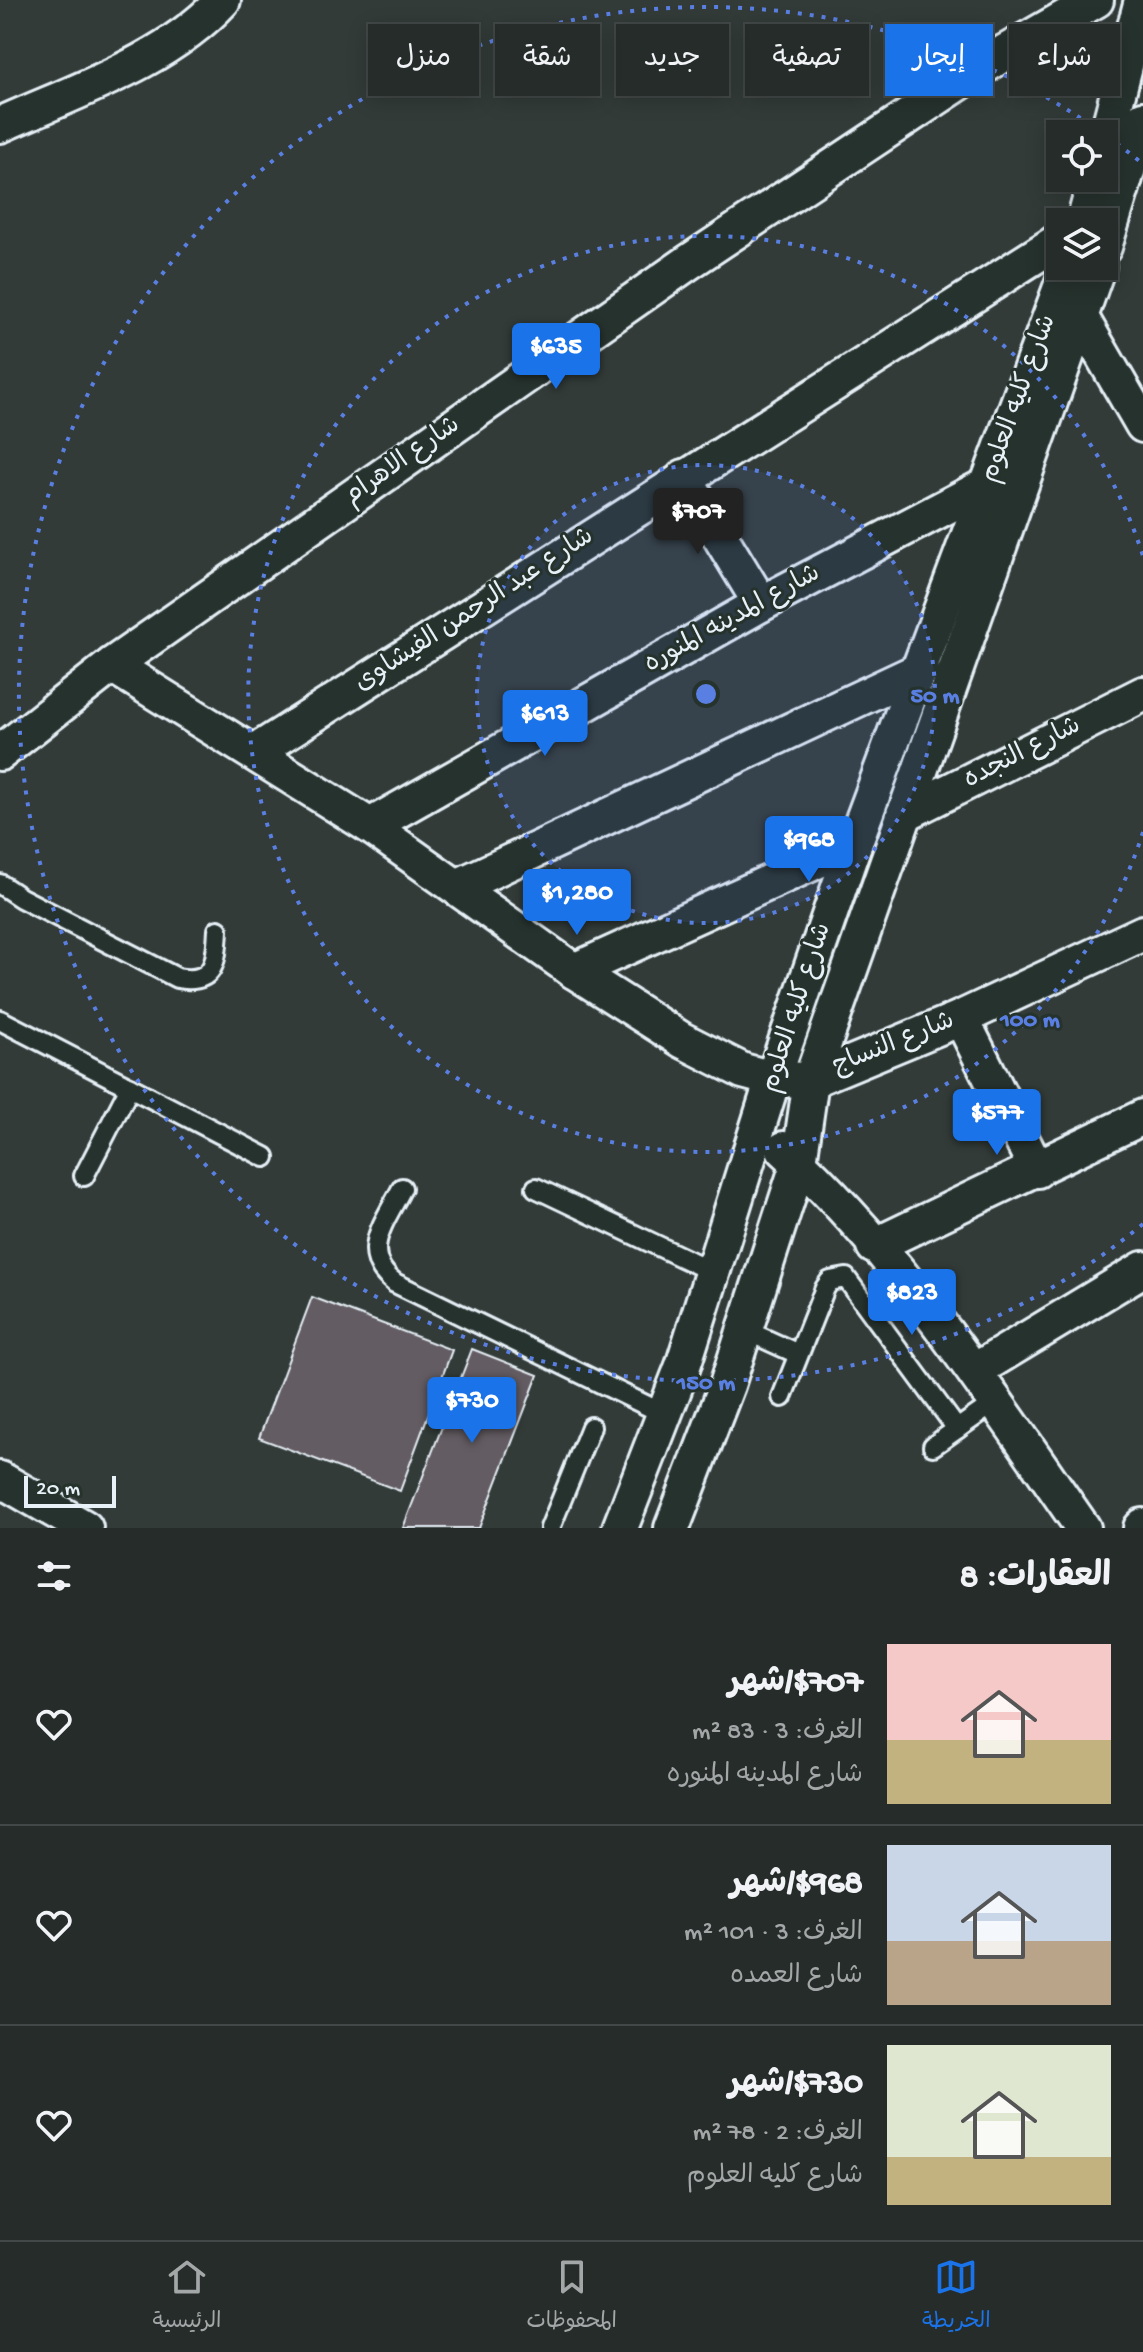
<!DOCTYPE html>
<html lang="ar">
<meta charset="utf-8">
<style>
:root{--surface:#262c2a;--page:#2e3432;--text:#f1f3f6;--muted:#a4a7a8;--line:#424847;--accent:#1a73e8}
body{margin:0;font-family:"Gochi Hand","Playpen Sans Arabic",sans-serif;background:var(--page);color:var(--text);direction:rtl;height:100vh;display:flex;flex-direction:column;font-size:30px;white-space:nowrap}
*{box-sizing:border-box;margin:0}
p{font-size:26px;color:var(--muted)}
.icon{flex:none;width:44px;height:44px;fill:none;stroke:currentColor;stroke-width:2;stroke-linecap:round;stroke-linejoin:round}
.map{position:relative;height:1528px;overflow:hidden;direction:ltr}
.panel{display:flex;flex-direction:column;background:var(--surface);flex:1}
.panel>*{flex:none}
.guide{position:absolute;left:24px;top:24px;width:1096px;height:72px;direction:rtl;display:flex;gap:16px}
.controls{position:absolute;left:1046px;top:120px;display:grid;gap:16px}
.controls a{display:grid;place-items:center;width:72px;height:72px;border-radius:0px;background:var(--surface);box-shadow:0 4px 20px #0003,0 0 0 2px var(--line);font-size:40px}
.scale{position:absolute;left:24px;bottom:20px;width:92px;box-sizing:border-box;padding-left:8px;border:4px solid #e8f1f8;border-top:0;font-size:22px;line-height:28px;white-space:nowrap;color:#e8f1f8;-webkit-text-stroke:6px #26332d;paint-order:stroke}
.price{position:absolute;translate:-50% -68px;padding:0 18px;border-radius:8px;background:var(--accent);color:#fff;font-size:26px;line-height:52px;filter:drop-shadow(0 2px 4px #0008)}
.price::after{content:'';position:absolute;left:50%;top:48px;width:24px;height:18px;margin-left:-12px;background:inherit;clip-path:polygon(0 0,100% 0,50% 100%)}
.price.current{background:#222;color:#fff}
ul{padding:0;list-style:none}
li{display:flex;align-items:center;gap:24px;height:200px;padding:0 32px}
li+li{border-top:2px solid var(--line)}
li span{display:grid;place-items:center;flex:none;width:224px;height:160px;border-radius:0px;color:#555}
li>.icon{margin-inline-start:auto}
span .icon{width:96px;height:96px;fill:#fffc;stroke-width:1}
li b{font-size:34px}
h2{display:flex;justify-content:space-between;align-items:center;height:96px;padding:0 32px;font-size:34px}
.tag{padding:0 28px;border-radius:0px;background:var(--surface);box-shadow:0 4px 20px #0003,0 0 0 2px var(--line);font-size:28px;line-height:72px}
.tag.current{background:var(--accent);color:#fff}
.dock{display:flex;justify-content:space-around;align-items:center;height:112px;border-top:2px solid var(--line);background:var(--surface);font-size:22px;color:var(--muted)}
.dock a{display:grid;justify-items:center;gap:4px}
.dock .current{color:var(--accent)}
.map>svg:first-child{display:block}
</style>
<div class="map">
<svg width="1143" height="1528" viewBox="0 0 1143 1528">
<rect width="100%" height="100%" fill="#323b38"/>
<filter id="ink" filterUnits="userSpaceOnUse"><feTurbulence type="fractalNoise" baseFrequency=".0125" numOctaves="2"/><feDisplacementMap in="SourceGraphic" scale="16" xChannelSelector="R" yChannelSelector="G"/><feConvolveMatrix kernelMatrix="1 2 1 2 8 2 1 2 1" color-interpolation-filters="sRGB"/></filter>
<g filter="url(#ink)">
<g fill="#645b62" stroke="#e8f1f8" stroke-width="2">
<path d="M312,1297L452,1350L400,1491L259,1438Z"/>
<path d="M472,1349L538,1375L479,1528H403Z"/>
</g>
<g fill="none" stroke-linecap="round" stroke-linejoin="round">
<g stroke="#e8f1f8" stroke-width="24">
<g id="service">
<path d="M0,884L21,898L177,978C216,985 216,961 218,930"/>
<path d="M0,1020L265,1157"/>
<path d="M84,1176L130,1087"/>
<path d="M402,1188C385,1222 357,1254 395,1283L664,1414"/>
<path d="M536,1188L713,1272"/>
<path d="M745,1330L798,1354"/>
<path d="M782,1397L825,1288L830,1281L846,1278L957,1429"/>
<path d="M933,1446L997,1401"/>
<path d="M550,1528L591,1427"/>
</g>
</g>
<g stroke="#e8f1f8" stroke-width="40">
<g id="minor">
<path d="M0,125C75,91 166,62 223,0"/>
<path d="M1104,147L1142,0"/>
<path d="M1084,222L1096,178"/>
<path d="M1104,247L1143,119"/>
<path d="M1073,304L1143,425"/>
<path d="M684,477L761,604"/>
<path d="M112,665L370,826L761,604L989,484"/>
<path d="M255,752L1060,240"/>
<path d="M0,753L112,665L689,262L1007,51L1096,0"/>
<path d="M904,814L1143,694"/>
<path d="M370,826L574,971L682,1040L743,1071L773,1079L811,1080L961,1018L1143,933"/>
<path d="M459,886L922,669"/>
<path d="M574,971L854,844"/>
<path d="M961,1018L1037,1170"/>
<path d="M784,1149C901,1255 993,1399 1083,1528"/>
<path d="M874,1246L1143,1117"/>
<path d="M976,1370L1143,1269"/>
<path d="M0,1479L85,1528"/>
<path d="M620,1528L683,1366L773,1079L854,844L1069,266"/>
<path d="M672,1528L727,1385L799,1162L811,1080L1098,266"/>
<path d="M1141,1528L1143,1526"/>
</g>
</g>
<use href="#service" stroke="#26332d" stroke-width="18"/>
<use href="#minor" stroke="#26332d" stroke-width="34"/>
</g>
</g>
<circle cx="706" cy="694" r="229" fill="#5a7fe2" fill-opacity=".12"/>
<g fill="none" stroke="#5a7fe2" stroke-width="4" stroke-dasharray="4 8">
<circle cx="706" cy="694" r="229"/>
<path d="M1143 832A458 458 0 1 1 1143 556"/>
<path d="M1143 1224A687 687 0 1 1 1143 164"/>
</g>
<g text-anchor="middle" dominant-baseline="central" stroke-width="6" stroke-linejoin="round" paint-order="stroke">
<g font-size="26" fill="#e8f1f8" stroke="#26332d">
<text transform="translate(1020 399) rotate(-70)">شارع كليه العلوم</text>
<text transform="translate(403 462) rotate(-35)">شارع الاهرام</text>
<text transform="translate(475 611) rotate(-33)">شارع عبد الرحمن الفيشاوى</text>
<text transform="translate(733 620) rotate(-29)">شارع المدينه المنوره</text>
<text transform="translate(1023 754) rotate(-27)">شارع النجده</text>
<text transform="translate(798 1008) rotate(-72)">شارع كليه العلوم</text>
<text transform="translate(894 1045) rotate(-22)">شارع النساج</text>
</g>
</g>
<circle cx="706" cy="694" r="12" fill="#5a7fe2" stroke="#26332d" stroke-width="4"/>
<g font-size="24" text-anchor="middle" font-weight="bold" fill="#5a7fe2" stroke="#26332d" stroke-width="6" stroke-linejoin="round" paint-order="stroke">
<text x="935" y="702">50 m</text>
<text x="1030" y="1026">100 m</text>
<text x="706" y="1389">150 m</text>
</g>
</svg>
<div class="controls">
<a><svg class="icon" aria-label="locate" viewBox="0 0 24 24"><circle cx="12" cy="12" r="6"/><path d="M12 2v4M12 18v4M2 12h4M18 12h4"/></svg></a>
<a><svg class="icon" aria-label="layers" viewBox="0 0 24 24"><path d="M12 4l9 5-9 5-9-5zM3 14l9 5 9-5"/></svg></a>
</div>
<div class="scale">20 m</div>
<b class="price" style="left:556px;top:391px">$635</b>
<b class="price current" style="left:698px;top:556px">$707</b>
<b class="price" style="left:545px;top:758px">$613</b>
<b class="price" style="left:809px;top:884px">$968</b>
<b class="price" style="left:577px;top:937px">$1,280</b>
<b class="price" style="left:997px;top:1157px">$577</b>
<b class="price" style="left:912px;top:1337px">$823</b>
<b class="price" style="left:472px;top:1445px">$730</b>
<div class="guide">
<a class="tag">شراء</a>
<a class="tag current">إيجار</a>
<a class="tag">تصفية</a>
<a class="tag">جديد</a>
<a class="tag">شقة</a>
<a class="tag">منزل</a>
</div>
</div>
<section class="panel">
<h2>العقارات: 8<svg class="icon" aria-label="filters" viewBox="0 0 24 24"><path d="M4 7h16M4 17h16"/><circle cx="9" cy="7" r="2"/><circle cx="15" cy="17" r="2"/></svg></h2>
<ul>
<li><span style="background:linear-gradient(#f6c9c9 60%,#c2b280 0)"><svg class="icon" aria-label="home" viewBox="0 0 24 24"><path d="M3 11l9-7 9 7M6 9v11h12V9"/></svg></span><div><b>$707/شهر</b><p>الغرف: 3 · 83 m²</p><p>شارع المدينه المنوره</p></div><svg class="icon" aria-label="heart" viewBox="0 0 24 24"><path d="M12 20l-8-8c-3-5 5-10 8-4 3-6 11-1 8 4z"/></svg></li>
<li><span style="background:linear-gradient(#c9d6e8 60%,#b9a48a 0)"><svg class="icon" aria-label="home" viewBox="0 0 24 24"><path d="M3 11l9-7 9 7M6 9v11h12V9"/></svg></span><div><b>$968/شهر</b><p>الغرف: 3 · 101 m²</p><p>شارع العمده</p></div><svg class="icon" aria-label="heart" viewBox="0 0 24 24"><path d="M12 20l-8-8c-3-5 5-10 8-4 3-6 11-1 8 4z"/></svg></li>
<li><span style="background:linear-gradient(#dfe7d0 70%,#c2b280 0)"><svg class="icon" aria-label="home" viewBox="0 0 24 24"><path d="M3 11l9-7 9 7M6 9v11h12V9"/></svg></span><div><b>$730/شهر</b><p>الغرف: 2 · 78 m²</p><p>شارع كليه العلوم</p></div><svg class="icon" aria-label="heart" viewBox="0 0 24 24"><path d="M12 20l-8-8c-3-5 5-10 8-4 3-6 11-1 8 4z"/></svg></li>
</ul>
</section>
<nav class="dock">
<a class="current"><svg class="icon" aria-label="map" viewBox="0 0 24 24"><path d="M3 6l6-2 6 2 6-2v14l-6 2-6-2-6 2zM9 4v14M15 6v14"/></svg>الخريطة</a>
<a><svg class="icon" aria-label="saved" viewBox="0 0 24 24"><path d="M7 4h10v16l-5-4-5 4z"/></svg>المحفوظات</a>
<a><svg class="icon" aria-label="home" viewBox="0 0 24 24"><path d="M3 11l9-7 9 7M6 9v11h12V9"/></svg>الرئيسية</a>
</nav>
